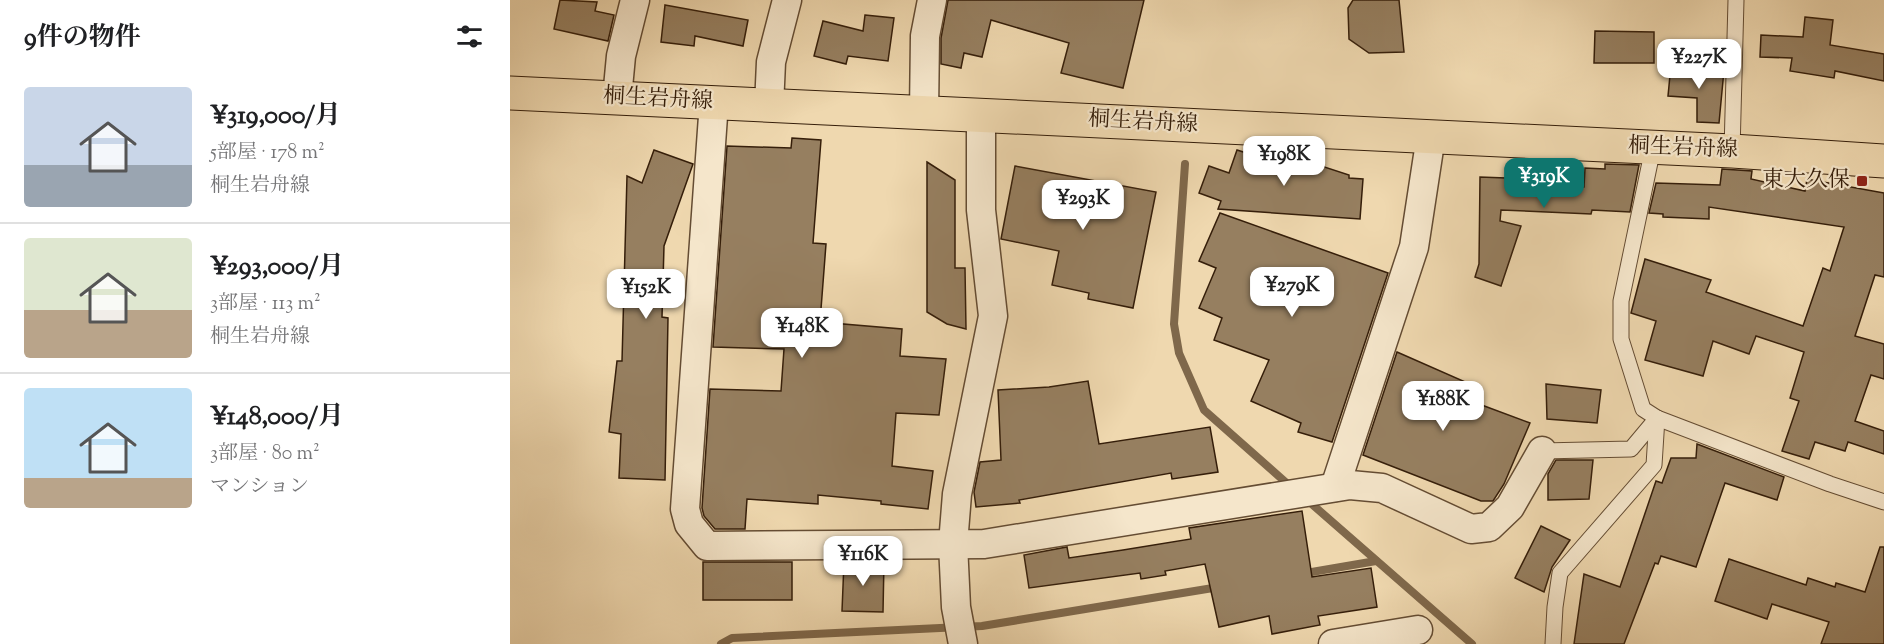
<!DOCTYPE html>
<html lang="ja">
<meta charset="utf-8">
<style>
:root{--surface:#fff;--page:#f2f2f2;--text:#202124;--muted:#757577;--line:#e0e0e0;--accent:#0f766e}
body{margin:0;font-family:"Sorts Mill Goudy","Noto Serif JP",serif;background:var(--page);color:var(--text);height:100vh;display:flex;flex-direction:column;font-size:22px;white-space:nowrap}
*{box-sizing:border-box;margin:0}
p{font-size:20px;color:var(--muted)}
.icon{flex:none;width:33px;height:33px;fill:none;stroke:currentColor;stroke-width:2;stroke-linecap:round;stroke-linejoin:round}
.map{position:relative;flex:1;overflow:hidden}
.sheet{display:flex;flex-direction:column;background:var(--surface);width:510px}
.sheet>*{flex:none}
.price{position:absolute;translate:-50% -51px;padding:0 14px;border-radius:12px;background:#fff;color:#222;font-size:20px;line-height:39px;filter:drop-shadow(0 2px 3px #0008)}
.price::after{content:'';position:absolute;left:50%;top:36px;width:18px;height:14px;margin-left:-9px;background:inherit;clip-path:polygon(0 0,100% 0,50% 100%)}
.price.selected{background:var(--accent);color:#fff}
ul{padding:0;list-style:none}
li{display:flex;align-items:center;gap:18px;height:150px;padding:0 24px}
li+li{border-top:2px solid var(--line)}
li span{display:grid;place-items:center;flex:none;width:168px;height:120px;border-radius:6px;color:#555}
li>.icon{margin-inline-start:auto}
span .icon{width:72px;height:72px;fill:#fffc;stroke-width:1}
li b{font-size:26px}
h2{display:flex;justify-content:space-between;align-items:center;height:72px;padding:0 24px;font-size:26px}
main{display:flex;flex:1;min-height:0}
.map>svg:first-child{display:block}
</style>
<main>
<section class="sheet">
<h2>9件の物件<svg class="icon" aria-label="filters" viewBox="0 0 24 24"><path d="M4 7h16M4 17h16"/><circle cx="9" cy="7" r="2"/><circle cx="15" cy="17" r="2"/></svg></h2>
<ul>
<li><span style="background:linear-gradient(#c9d6e8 65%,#9aa5b1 0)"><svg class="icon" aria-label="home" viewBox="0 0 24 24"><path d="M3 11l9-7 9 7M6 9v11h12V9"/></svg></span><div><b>¥319,000/月</b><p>5部屋 · 178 m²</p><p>桐生岩舟線</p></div></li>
<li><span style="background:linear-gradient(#dfe7d0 60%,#b9a48a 0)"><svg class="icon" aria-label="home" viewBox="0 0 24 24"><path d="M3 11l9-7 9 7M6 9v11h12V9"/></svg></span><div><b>¥293,000/月</b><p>3部屋 · 113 m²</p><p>桐生岩舟線</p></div></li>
<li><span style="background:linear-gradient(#bfe0f5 75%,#b9a48a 0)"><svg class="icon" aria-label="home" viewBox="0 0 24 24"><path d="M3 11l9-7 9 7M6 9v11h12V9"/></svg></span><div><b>¥148,000/月</b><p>3部屋 · 80 m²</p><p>マンション</p></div></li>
</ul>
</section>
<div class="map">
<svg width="1374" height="644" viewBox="0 0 1374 644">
<rect width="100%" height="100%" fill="#efd8af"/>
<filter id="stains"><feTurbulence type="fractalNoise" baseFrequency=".00333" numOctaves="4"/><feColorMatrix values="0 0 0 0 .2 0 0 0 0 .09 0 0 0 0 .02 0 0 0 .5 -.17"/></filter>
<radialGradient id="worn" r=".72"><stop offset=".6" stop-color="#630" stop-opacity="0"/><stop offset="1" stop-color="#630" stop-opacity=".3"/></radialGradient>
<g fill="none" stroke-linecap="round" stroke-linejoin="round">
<g stroke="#7f684b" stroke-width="8">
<path d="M675,164L664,324L669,353L694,410L781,487"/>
<path d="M796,499L962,644"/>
<path d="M790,574L866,561"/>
<path d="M211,644L222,638L472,626L709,587"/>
</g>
</g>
<g fill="#967f60" stroke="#351e0a" stroke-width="1.5">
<path d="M50,0L87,2L85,11L104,15L98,41L44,29Z"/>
<path d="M438,0H634L613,88L551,73L559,43L481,20L472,57L454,53L451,68L431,64V38Z"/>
<path d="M843,0H889L894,52L859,53L839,39L838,8Z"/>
<path d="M155,5L238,20L233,46L185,36L184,46L151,42Z"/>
<path d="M355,15L384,18L378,61L338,56L336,64L304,56L313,21L353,31Z"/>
<path d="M1295,17L1323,20L1320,45L1374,54V81L1325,71L1324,78L1280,71L1282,58L1250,57L1251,35L1293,37Z"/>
<path d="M1085,31L1144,32V63H1084Z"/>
<path d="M1161,65L1214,70L1209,123L1187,122V98L1158,96Z"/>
<path d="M282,138L311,140L303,243L316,244L310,322L392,329L390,356L436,359L429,415L386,413L382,466L423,471L418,509L371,504V501L308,495V504L237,499L235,529H205L194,516L192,508L200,389L271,391L274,349L203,347L217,146L281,148Z"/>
<path d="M753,147L839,175V178L853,179L850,219L708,209L711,201L689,193L699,166L719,173L727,150L749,157Z"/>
<path d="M144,150L183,164L154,246L152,317L158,318L155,480L109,478L111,434L99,432L107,361H112L117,176L132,183Z"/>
<path d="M417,162L445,180V268H455L456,329L437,324L417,312Z"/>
<path d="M1095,164L1129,165L1120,212L1082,210L1081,214L991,210L990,221L1011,226L991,286L965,277L969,264L970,177L996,178V183L1074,187L1075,168L1095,169Z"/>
<path d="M505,166L646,192L623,308L578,299L579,293L542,285L549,251L491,239Z"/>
<path d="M1212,169L1242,171L1241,179L1295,191L1297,179L1374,193V277L1365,275L1345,336L1374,344V379L1361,375L1345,421L1374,431V454L1338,442L1335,451L1305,442L1299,459L1272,451L1289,401L1280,398L1294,352L1246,336L1239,354L1203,341L1193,376L1135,360L1146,321L1121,313L1135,259L1201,280L1196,292L1293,326L1313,268L1320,271L1334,227L1199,207V219L1153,217V214L1139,213L1146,183L1210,185Z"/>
<path d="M710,213L878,273L822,442L788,432L791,423L741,401L759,360L704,340L712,318L689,308L706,268L689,261Z"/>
<path d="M887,352L969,388L961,401L1020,423L994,484L983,501H971L853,455Z"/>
<path d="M578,381L589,444L700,427L708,472L662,479L661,473L509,500L510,503L466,507L464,492L470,462L491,460L488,390L539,387Z"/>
<path d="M1036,384L1091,390L1087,423L1037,419Z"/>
<path d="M1187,444L1274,477L1267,500L1215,483L1186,567L1151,556L1148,564L1145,563L1114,644H1064L1074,574L1110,587L1146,481L1152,483L1161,458H1186Z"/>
<path d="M1046,460H1083L1079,499L1038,500V474Z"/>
<path d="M792,511L802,577L861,568L867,607L808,616L810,625L762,634L759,616L709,627L695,564L655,571L656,575L631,579L630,573L519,588L514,555L557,547L559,558L613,550L681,539L679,528Z"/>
<path d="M1031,526L1060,540L1042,567L1034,592L1005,578Z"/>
<path d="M1370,547H1374V644H1311L1319,622L1262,604L1257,619L1205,601L1219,559L1296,585L1298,578L1325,587L1326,583L1355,592Z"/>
<path d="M374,561L373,612L332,611L334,562Z"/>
<rect x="193" y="562" width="89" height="38"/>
</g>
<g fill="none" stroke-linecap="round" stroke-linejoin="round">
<g stroke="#644c33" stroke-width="17">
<g id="service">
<path d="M1143,148L1111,301V339L1133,409L1147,418L1320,484L1374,502"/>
<path d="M1222,151L1226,0"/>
<path d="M1032,451L1121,449L1147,418"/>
<path d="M1043,644L1045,607L1050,573L1144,465L1147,418"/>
</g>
</g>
<g stroke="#644c33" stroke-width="31">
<g id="minor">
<path d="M107,98L111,56L125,0"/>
<path d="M204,102L175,509L179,524L197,546L474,544L840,485L872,488L961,529L979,527L1000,507L1032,451"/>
<path d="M259,106L261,62L277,0"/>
<path d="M414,113L415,36L422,0"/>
<path d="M825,487L904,247L921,136"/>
<path d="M453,644L446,607L443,544L447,494L483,316L471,210V115"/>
<path d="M823,644L908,630"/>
</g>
</g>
<g stroke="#351e0a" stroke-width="35">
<path id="primary" d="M0,93L1222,151L1374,161"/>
</g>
<use href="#service" stroke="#f5e6cb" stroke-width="15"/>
<use href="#minor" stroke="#f5e6cb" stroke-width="28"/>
<use href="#primary" stroke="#efd8af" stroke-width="33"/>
</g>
<rect fill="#8f2418" stroke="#f5e6cb" stroke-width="2" x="1346" y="175" width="12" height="12" rx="3"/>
<g text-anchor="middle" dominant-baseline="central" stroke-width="4.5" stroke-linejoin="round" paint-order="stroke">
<g font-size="22" fill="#351e0a" stroke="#f5e6cb">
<text transform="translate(148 100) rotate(3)">桐生岩舟線</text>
<text transform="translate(633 123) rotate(3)">桐生岩舟線</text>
<text transform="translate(1173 149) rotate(2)">桐生岩舟線</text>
</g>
<g font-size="22" fill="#351e0a" stroke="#f5e6cb" text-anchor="end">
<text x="1340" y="181">東大久保</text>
</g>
</g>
<rect width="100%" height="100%" filter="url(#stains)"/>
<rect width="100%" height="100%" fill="url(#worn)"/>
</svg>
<b class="price" style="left:1189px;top:90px">¥227K</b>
<b class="price" style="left:774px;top:187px">¥198K</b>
<b class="price selected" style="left:1034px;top:209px">¥319K</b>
<b class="price" style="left:573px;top:231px">¥293K</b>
<b class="price" style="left:782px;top:318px">¥279K</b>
<b class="price" style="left:136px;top:320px">¥152K</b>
<b class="price" style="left:292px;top:359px">¥148K</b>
<b class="price" style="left:933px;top:432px">¥188K</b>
<b class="price" style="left:353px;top:587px">¥116K</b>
</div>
</main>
